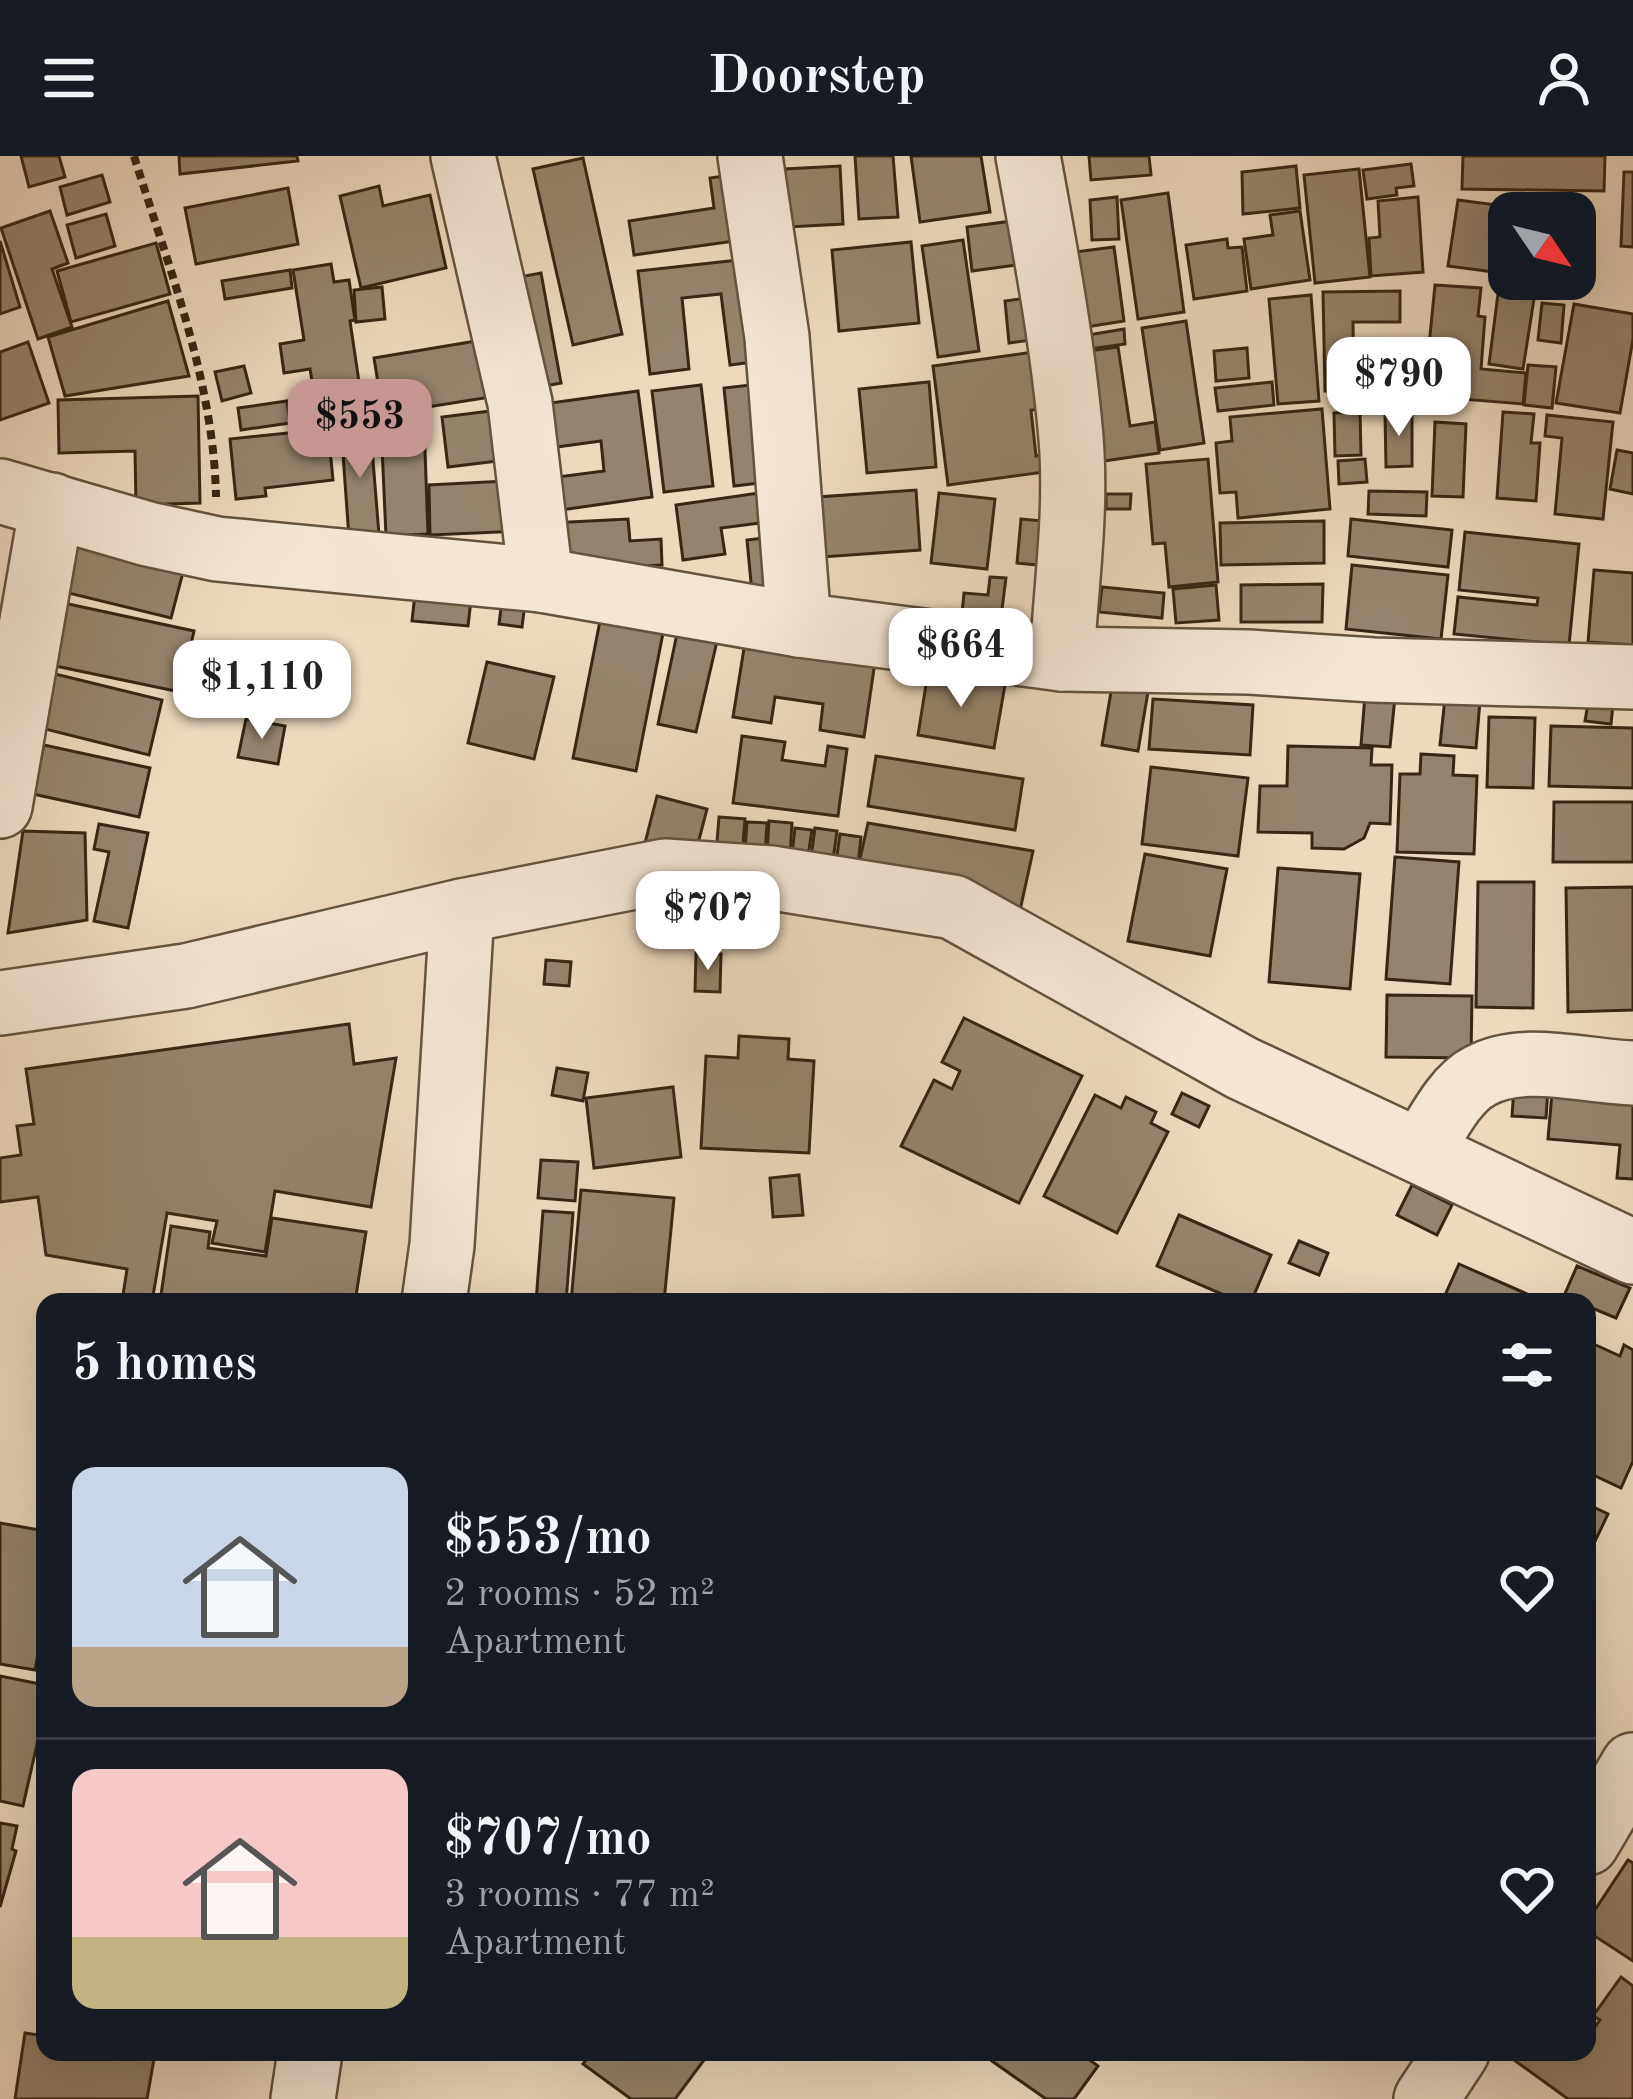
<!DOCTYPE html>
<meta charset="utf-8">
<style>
:root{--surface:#171b24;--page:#20242c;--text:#f1f3f6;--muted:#9ea1a6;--line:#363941;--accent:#c59692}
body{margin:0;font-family:"Old Standard TT",serif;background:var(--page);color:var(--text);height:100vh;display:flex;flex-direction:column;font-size:45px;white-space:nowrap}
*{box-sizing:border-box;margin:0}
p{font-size:39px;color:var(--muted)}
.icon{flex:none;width:66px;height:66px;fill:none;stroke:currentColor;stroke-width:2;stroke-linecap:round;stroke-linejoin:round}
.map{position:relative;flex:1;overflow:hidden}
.drawer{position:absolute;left:36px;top:1137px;width:1560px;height:768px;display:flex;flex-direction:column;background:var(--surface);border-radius:24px;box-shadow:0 12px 48px #0002}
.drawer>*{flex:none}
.needle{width:78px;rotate:125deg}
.controls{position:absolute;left:1488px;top:36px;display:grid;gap:24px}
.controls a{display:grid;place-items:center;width:108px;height:108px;border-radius:24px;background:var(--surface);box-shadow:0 12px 48px #0002;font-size:60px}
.price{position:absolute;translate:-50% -102px;padding:0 27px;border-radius:24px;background:#fff;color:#222;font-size:39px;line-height:78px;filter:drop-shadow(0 3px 6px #0008)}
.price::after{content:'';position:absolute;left:50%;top:72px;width:36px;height:27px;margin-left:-18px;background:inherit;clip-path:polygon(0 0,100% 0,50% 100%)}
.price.on{background:var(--accent);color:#111}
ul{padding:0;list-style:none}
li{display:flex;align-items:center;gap:36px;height:300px;padding:0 36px}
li+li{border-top:3px solid var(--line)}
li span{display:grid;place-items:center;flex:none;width:336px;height:240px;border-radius:24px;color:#555}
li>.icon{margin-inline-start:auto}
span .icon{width:144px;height:144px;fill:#fffc;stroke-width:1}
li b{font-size:51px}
h2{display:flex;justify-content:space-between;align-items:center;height:144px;padding:0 36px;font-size:51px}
header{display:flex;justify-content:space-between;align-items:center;height:156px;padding:0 36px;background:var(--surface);font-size:54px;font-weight:800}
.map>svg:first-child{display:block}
</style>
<header><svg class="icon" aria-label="menu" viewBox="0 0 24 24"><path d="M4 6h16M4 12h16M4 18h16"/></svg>Doorstep<svg class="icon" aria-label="person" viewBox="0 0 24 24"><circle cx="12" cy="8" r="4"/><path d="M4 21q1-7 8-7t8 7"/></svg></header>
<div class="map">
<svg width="1633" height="1943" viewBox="0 0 1633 1943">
<rect width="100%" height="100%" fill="#ecd9be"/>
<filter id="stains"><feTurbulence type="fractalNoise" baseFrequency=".00167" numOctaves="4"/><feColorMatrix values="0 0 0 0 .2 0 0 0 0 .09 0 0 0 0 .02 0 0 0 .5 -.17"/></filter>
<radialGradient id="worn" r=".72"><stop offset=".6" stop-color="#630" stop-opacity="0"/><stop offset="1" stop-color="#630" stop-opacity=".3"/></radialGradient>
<g fill="#95846d" stroke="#362715" stroke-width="3">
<path d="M21,0H59L65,21L29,31Z"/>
<path d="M179,0H297L298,5L180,18Z"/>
<path d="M855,0H893L898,61L859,63Z"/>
<path d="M911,0H981L990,56L920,66Z"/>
<path d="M1089,0H1149L1151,19L1091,24Z"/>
<path d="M1463,0H1605L1604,35L1462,33Z"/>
<path d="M583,2L622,178L573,189L533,13Z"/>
<path d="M1411,8L1414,30L1396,32L1397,39L1367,43L1363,14Z"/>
<path d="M840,10L843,68L788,71L785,13Z"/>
<path d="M1296,10L1300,52L1243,58L1242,16Z"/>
<path d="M1359,13L1370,121L1315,127L1304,19Z"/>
<path d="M1624,16H1633V91L1621,90Z"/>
<path d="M740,18L749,83L634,99L629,65L714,52L710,22Z"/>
<path d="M102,19L110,46L67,59L60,31Z"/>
<path d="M379,30L383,50L430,39L446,112L361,132L340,40Z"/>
<path d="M288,32L298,88L196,108L185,52Z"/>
<path d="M1168,37L1184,156L1138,163L1121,44Z"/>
<path d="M1117,41L1119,83L1092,84L1090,44Z"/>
<path d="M1418,41L1423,116L1371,120L1369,82L1380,81L1378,45Z"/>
<path d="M1458,44L1504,50L1501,70L1509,71V118L1448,110Z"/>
<path d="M50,55L68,107L52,113L72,171L38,183L1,72Z"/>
<path d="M1300,55L1310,124L1251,133L1244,83L1273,79L1270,59Z"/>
<path d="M106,58L115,90L76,102L67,69Z"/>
<path d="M1019,64L1024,108L972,115L967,71Z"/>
<path d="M1575,79L1586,81L1580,128L1543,123H1575Z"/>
<path d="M1227,83L1228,92L1242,91L1247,135L1194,143L1186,89Z"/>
<path d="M963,84L979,195L938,201L922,90Z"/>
<path d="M0,85L20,151L0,158Z"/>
<path d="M911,86L919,167L839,175L832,94Z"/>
<path d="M156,87L170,138L71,166L57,115Z"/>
<path d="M1114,91L1124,165L1086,171L1075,96Z"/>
<path d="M757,102L768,204L730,209L721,138L682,142L689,213L650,218L638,115Z"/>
<path d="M331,108L334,126L349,124L355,164L350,165L363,253L318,261L310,213L284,217L280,188L304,184L293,114Z"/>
<path d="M290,114L292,132L225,143L222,125Z"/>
<path d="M541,117L561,227L529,233L509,123Z"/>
<path d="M1435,129L1481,132L1478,160L1485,161L1481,213L1526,217L1523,248L1424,240Z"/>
<path d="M382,131L385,163L356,166L354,134Z"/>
<path d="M1400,135V166H1353L1354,235H1325L1323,136Z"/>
<path d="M1498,138L1534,143L1523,213L1489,208Z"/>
<path d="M1311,139L1319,245L1278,248L1269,143Z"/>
<path d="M1035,141L1039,183L1009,187L1005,145Z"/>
<path d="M168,145L189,220L65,240L48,181Z"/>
<path d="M1542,147L1564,149L1561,187L1538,184Z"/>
<path d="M1574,148L1633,158V183L1620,257L1556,247Z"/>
<path d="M1186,165L1204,287L1160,294L1142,172Z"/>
<path d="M1124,173L1125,188L1090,193L1088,179Z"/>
<path d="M494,182L503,239L383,258L374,202Z"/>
<path d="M28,186L49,247L0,264V196Z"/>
<path d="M1118,191L1130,270L1155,266L1159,297L1104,305L1089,195Z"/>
<path d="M1247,192L1249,222L1216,225L1214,195Z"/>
<path d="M1048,194L1056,252L1031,254L1036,300L1051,297L1052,315L948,329L933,210Z"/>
<path d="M1391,201L1393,247L1362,248L1359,203Z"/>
<path d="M1420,203L1421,243H1396L1395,204Z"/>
<path d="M1528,209L1556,211L1552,252L1524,249Z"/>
<path d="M244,210L251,237L222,245L215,216Z"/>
<path d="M929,226L936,311L867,317L859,233Z"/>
<path d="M1272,226L1274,249L1218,255L1215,232Z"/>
<path d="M768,227L778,325L734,330L724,232Z"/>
<path d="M701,229L713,330L664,336L652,235Z"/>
<path d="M638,235L652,341L554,355L550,322L604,315L601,285L542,293L536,249Z"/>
<path d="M198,240L200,347L136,349L135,295L59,297L58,244Z"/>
<path d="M312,244L315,262L295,265L292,247Z"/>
<path d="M287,245L290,267L241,274L238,252Z"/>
<path d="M507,253L514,303L448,311L442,261Z"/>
<path d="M1322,253L1330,353L1238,362L1236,336L1220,337L1216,287L1232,285L1230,261Z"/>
<path d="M1360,256L1361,299L1335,300L1334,257Z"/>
<path d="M1385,256H1412V310L1386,311Z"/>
<path d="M1503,256L1534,258L1531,287H1540L1536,345L1497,342Z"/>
<path d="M1547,259L1613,266L1603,363L1555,358L1562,282L1545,280Z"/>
<path d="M1435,266L1466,268L1463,341L1432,340Z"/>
<path d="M370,267L379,379L349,382L341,270Z"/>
<path d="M424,267L428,378L386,380L381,269Z"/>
<path d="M328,273L333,324L265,332L266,340L236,343L230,283Z"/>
<path d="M1617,294L1633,297V338L1610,333Z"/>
<path d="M1208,303L1218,426L1169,431L1165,387L1153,388L1146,308Z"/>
<path d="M1365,303L1367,326L1339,328L1338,305Z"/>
<path d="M506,325L523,375L430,379L429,329Z"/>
<path d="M780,334L783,364L721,372L725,398L683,404L676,349Z"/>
<path d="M916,334L920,394L822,401L818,341Z"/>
<path d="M1369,335L1427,336L1426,360L1368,358Z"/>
<path d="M939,337L995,343L987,413L931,407Z"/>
<path d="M1106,338H1131L1130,353H1106Z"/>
<path d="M628,363L630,385L661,383L662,409L554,415L551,367Z"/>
<path d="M1021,363L1054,366L1049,410L1017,407Z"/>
<path d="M1351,363L1452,374L1448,411L1348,400Z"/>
<path d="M1324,365V407L1221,409L1220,367Z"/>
<path d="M71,373L187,401L171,462L56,434Z"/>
<path d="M1465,376L1579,388L1569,489L1454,478L1458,441L1537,449L1538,442L1459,434Z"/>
<path d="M781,380L787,433L752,437L747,384Z"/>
<path d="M1352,409L1448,419L1441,483L1346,473Z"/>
<path d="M1594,414L1633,417V489L1588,486Z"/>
<path d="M990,421L1006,422L1001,461L962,457L964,437L988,439Z"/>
<path d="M1323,428L1322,466H1241V429Z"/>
<path d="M1216,429L1219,464L1176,467L1173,433Z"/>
<path d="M1102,431L1164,437L1162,462L1099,456Z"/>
<path d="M503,436L526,439L522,471L499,468Z"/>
<path d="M415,438L471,444L468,470L412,465Z"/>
<path d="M59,446L194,475L180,536L46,508Z"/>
<path d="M601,460L664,472L636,615L573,602Z"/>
<path d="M678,473L718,481L696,576L658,568Z"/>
<path d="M746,480L876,499L864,581L820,574L823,548L775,541L771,567L733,561Z"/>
<path d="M487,506L554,521L534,603L468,587Z"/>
<path d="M47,516L162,544L149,599L33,570Z"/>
<path d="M928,516L1005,529L994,592L918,579Z"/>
<path d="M1113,524L1149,530L1138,595L1102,589Z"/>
<path d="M1590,536L1614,539L1611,568L1585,565Z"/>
<path d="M1365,539L1395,541L1390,591L1361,589Z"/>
<path d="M1445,542L1480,545L1476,592L1440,589Z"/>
<path d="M1153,543L1253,549L1250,599L1149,593Z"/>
<path d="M1489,561L1535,562L1533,632L1487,631Z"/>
<path d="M246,563L285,570L278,608L238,601Z"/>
<path d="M1551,570L1633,572V632L1549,630Z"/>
<path d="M742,580L785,586L782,604L825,610L828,590L847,593L838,660L733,647Z"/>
<path d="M44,589L150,612L139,661L33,638Z"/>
<path d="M1288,590L1372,592L1371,609H1392L1390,668L1370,667L1364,682L1344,693L1312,692V677L1258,676L1260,630H1287Z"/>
<path d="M1421,598L1454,600L1453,619L1477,620L1474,698L1397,696L1400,618H1420Z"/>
<path d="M876,600L1023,623L1015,674L868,650Z"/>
<path d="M1151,611L1248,622L1238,700L1142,688Z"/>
<path d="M657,640L707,653L694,703L644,691Z"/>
<path d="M1554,646H1633V706H1553Z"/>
<path d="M719,661L745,663L742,700L716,698Z"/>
<path d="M769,665L792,667L790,699L767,697Z"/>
<path d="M747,666L767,667L765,697L745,695Z"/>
<path d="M868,667L1033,695L1019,759L860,703Z"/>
<path d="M99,668L148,677L128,772L94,765L109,696L94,693Z"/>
<path d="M795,672L812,674L808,700L792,698Z"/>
<path d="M815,672L837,675L833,704L811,701Z"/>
<path d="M23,675L85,677L87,764L8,777Z"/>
<path d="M840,678L861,681L858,709L836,706Z"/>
<path d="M1145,698L1227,713L1210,800L1128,785Z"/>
<path d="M1395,701L1459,706L1450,828L1386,823Z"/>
<path d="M1278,712L1360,718L1350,833L1269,826Z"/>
<path d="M1478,726H1534L1533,852L1476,851Z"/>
<path d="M1633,731V854L1568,856L1566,732Z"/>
<path d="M696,797L721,798L720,836L695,835Z"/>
<path d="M546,804L571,806L569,830L544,828Z"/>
<path d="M1387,839L1472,840L1471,902L1386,901Z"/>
<path d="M964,862L1082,920L1019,1047L901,990L934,924L952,933L960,915L942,906Z"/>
<path d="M349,868L354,908L396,902L371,1051L275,1035L265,1096L212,1087L217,1065L167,1057L152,1146H122L127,1113L46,1099L38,1041L0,1046V1002L21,999L17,970L34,968L26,913Z"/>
<path d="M739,880L789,883L788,903L814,905L809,997L701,992L706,900L738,902Z"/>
<path d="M557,912L588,917L583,945L552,939Z"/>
<path d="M673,931L681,1001L594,1012L586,942Z"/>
<path d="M1514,931L1548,932L1546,962L1512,960Z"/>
<path d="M1182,937L1209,950L1199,971L1172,958Z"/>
<path d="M1552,937L1633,938V1023L1617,1022L1620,989L1548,983Z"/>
<path d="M1095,939L1121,952L1126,941L1156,956L1151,967L1168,976L1117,1077L1044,1040Z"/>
<path d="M541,1004L578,1006L575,1045L538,1042Z"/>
<path d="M799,1019L803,1059L773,1061L770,1022Z"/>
<path d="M1412,1029L1452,1049L1437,1079L1397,1059Z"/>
<path d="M581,1034L674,1042L664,1146H571Z"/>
<path d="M543,1055L573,1057L566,1146H536Z"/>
<path d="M1179,1059L1271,1099L1251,1146H1240L1157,1110Z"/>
<path d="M272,1062L366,1076L355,1146H160L171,1070L210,1076L208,1092L266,1100Z"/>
<path d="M1299,1085L1328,1097L1319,1119L1289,1107Z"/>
<path d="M1459,1108L1543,1145L1542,1146H1442Z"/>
<path d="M1577,1110L1630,1132L1616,1162L1587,1150V1146L1564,1140Z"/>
<path d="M1587,1185L1620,1200L1624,1189L1633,1194V1305L1621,1332L1587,1316Z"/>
<path d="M1587,1348L1608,1358L1587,1402Z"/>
<path d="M0,1367L45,1375V1459L35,1514L0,1508Z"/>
<path d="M0,1520L45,1529V1553L23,1650L0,1645Z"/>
<path d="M0,1667L17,1670L12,1693L16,1695L0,1751Z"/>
<path d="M1628,1704L1633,1707V1805L1587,1775V1766Z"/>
<path d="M1621,1821L1633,1830V1943H1568L1503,1896H1587V1882L1600,1864L1593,1860Z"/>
<path d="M25,1877L45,1880V1896L155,1897L147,1943H15Z"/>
<path d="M592,1896H710L675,1943H631L583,1908Z"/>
<path d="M998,1896H1079L1098,1910L1074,1943H1046L992,1905Z"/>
</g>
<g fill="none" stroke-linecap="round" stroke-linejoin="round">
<g stroke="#64543f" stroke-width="68">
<g id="minor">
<path d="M463,0L520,247L541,424"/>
<path d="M750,0L777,181L799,469"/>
<path d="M1028,0C1045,93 1063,188 1071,282C1077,356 1066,430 1062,503"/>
<path d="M0,335L148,378L217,393L541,424L799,469L1062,503L1249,506L1373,514L1633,521"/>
<path d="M0,650L52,349"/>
<path d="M0,847L186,820L462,755L665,715L772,722L953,751L1242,912L1633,1096"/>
<path d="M1421,995C1436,972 1454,933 1480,920C1523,896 1586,916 1633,917"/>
<path d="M434,1146L442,1089L462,755"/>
<path d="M1587,1687L1633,1609"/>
<path d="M303,1943L310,1896"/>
<path d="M1426,1943L1457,1896"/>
</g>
</g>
<path stroke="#362715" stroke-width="8" stroke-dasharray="9 6" stroke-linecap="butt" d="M134,0C168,110 214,225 216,341"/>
<use href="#minor" stroke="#f3e6d5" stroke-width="63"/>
</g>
<rect width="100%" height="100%" filter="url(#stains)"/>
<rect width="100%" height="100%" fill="url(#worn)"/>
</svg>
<div class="controls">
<a><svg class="needle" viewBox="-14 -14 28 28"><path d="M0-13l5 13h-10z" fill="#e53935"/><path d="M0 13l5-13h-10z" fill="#9ea1a6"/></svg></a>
</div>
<b class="price" style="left:1399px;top:283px">$790</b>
<b class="price on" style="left:360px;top:325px">$553</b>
<b class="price" style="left:961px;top:554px">$664</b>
<b class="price" style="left:262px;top:586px">$1,110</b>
<b class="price" style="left:708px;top:817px">$707</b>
<section class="drawer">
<h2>5 homes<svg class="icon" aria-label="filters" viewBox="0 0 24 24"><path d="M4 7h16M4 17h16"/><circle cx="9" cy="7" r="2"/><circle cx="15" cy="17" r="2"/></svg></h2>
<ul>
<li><span style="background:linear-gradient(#c9d6e8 75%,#b9a48a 0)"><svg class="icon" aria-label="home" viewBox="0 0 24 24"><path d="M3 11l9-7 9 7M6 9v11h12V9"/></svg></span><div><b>$553/mo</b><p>2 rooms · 52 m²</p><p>Apartment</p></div><svg class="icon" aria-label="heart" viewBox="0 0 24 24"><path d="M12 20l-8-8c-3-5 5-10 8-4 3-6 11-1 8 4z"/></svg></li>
<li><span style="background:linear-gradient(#f6c9c9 70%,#c2b280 0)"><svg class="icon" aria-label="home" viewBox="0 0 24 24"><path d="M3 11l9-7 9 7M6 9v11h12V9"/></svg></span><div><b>$707/mo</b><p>3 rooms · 77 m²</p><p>Apartment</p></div><svg class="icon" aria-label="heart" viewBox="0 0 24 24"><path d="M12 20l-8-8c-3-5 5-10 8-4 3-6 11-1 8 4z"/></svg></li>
</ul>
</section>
</div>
